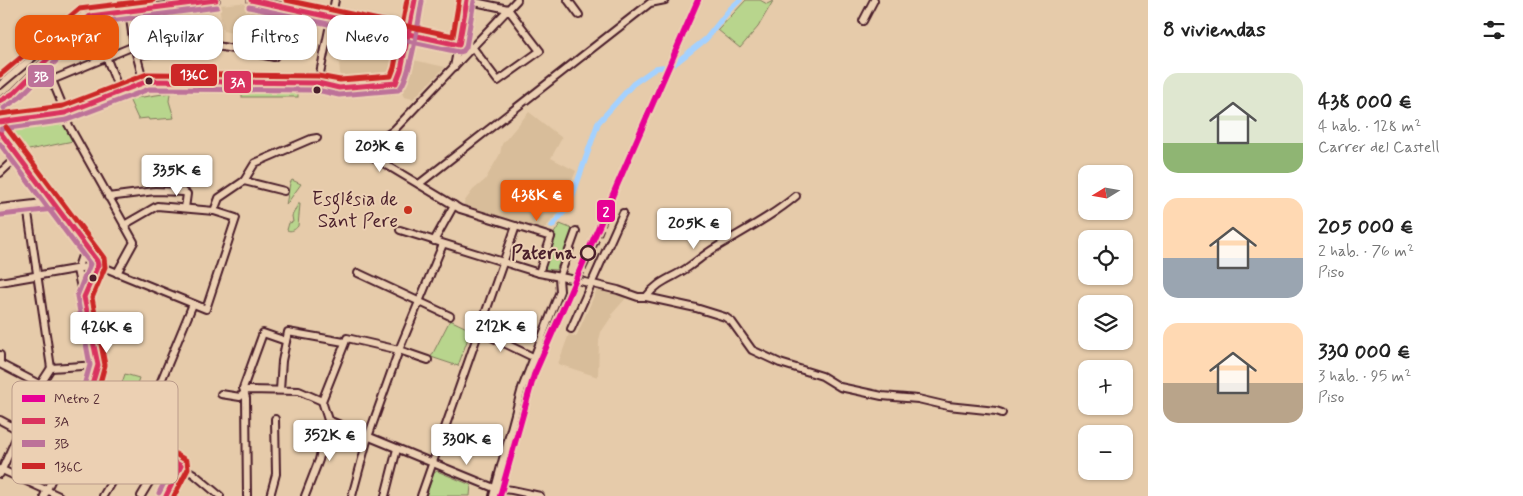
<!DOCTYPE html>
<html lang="es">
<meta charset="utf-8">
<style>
:root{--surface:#fff;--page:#f2f2f2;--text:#222;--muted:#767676;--accent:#ea580c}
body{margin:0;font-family:Mynerve,sans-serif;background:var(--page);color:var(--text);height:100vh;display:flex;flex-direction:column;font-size:19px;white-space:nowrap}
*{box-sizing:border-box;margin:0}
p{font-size:16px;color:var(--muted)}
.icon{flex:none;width:28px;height:28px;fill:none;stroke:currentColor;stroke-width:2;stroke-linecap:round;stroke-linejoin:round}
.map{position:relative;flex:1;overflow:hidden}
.panel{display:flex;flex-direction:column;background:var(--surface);width:375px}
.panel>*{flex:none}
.guide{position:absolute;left:15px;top:15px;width:475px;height:45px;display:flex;gap:10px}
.needle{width:32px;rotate:259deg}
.tools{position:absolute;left:1078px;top:165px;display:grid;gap:10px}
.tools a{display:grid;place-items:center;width:55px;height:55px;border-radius:10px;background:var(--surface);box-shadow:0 1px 4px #0004;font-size:25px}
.price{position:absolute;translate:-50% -42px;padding:0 11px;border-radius:5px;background:#fff;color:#222;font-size:16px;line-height:32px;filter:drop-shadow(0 1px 2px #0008)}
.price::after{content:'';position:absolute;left:50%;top:30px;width:15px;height:11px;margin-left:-8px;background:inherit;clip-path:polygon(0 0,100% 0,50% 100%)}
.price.selected{background:var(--accent);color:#fff}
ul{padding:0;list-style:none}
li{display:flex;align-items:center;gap:15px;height:125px;padding:0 15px}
li span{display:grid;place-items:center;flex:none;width:140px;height:100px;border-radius:15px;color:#555}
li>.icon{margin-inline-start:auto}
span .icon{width:60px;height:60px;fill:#fffc;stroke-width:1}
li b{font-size:21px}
h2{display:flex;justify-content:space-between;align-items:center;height:60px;padding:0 15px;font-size:21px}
.tag{padding:0 18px;border-radius:15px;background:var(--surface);box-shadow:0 1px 4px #0004;font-size:18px;line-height:45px}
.tag.selected{background:var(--accent);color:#fff}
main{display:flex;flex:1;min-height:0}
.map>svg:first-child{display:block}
</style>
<main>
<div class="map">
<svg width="1148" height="496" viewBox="0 0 1148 496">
<rect width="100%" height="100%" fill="#e6cbaa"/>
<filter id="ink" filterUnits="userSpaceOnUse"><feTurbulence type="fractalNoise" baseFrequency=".02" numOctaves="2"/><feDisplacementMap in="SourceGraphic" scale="10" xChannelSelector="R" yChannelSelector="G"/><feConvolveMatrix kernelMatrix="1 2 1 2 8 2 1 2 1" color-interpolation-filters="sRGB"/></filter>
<g filter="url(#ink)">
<g fill="#d8bd9a">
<path d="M240,3L258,6L251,37L223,31L219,5Z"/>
<path d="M351,38H357L362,53L383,50L399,53L396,71L389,78L341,82L339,63L336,59L337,41L343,42L351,40Z"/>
<path d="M409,59L445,67L413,99L404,97L402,93Z"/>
<path d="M529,112L562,138L551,158L576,171L559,212L543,230L464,205V202L473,190L485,180L500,154L502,144Z"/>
<path d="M598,287L626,295L627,297L611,315L613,316L610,319L601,332L599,340L598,377L558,364L569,334L576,337Z"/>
</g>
<g fill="#b8d58d" stroke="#817a5c">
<path d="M746,0H760L767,4L773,1L758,27L740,48L718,30Z"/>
<path d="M356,40L358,52L339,54L337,43Z"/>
<rect x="242" y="89" width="56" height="8"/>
<path d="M170,93L169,101L174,118L149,120L148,118L138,119L129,99Z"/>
<path d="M59,117L73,141L19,152L3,127Z"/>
<path d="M292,180L301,184L286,205L290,183Z"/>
<path d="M298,204H300L298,226C295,230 291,232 287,230L289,223L293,222L292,216Z"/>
<path d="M560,224L575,230L556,270L543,269L556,236L553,235Z"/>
<path d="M450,320L471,330L458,366L431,357Z"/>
<path d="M125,374L139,378L132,398L148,404L136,430L111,416Z"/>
<path d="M437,471L471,485L470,496H426L434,473Z"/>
</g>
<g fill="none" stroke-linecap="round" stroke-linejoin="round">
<g stroke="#a4d1ff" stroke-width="5.5">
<path d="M673,65L706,39L730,9L740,0"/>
<path d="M552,226L569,206L598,123L633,84L656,68L663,67"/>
</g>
<g stroke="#4a1f2b" stroke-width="10">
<g id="minor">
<path d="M251,0L473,48L498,81L540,51L508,9L465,0"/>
<path d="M517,0L394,130L384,137L362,144L365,152L460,209L551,237L539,273"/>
<path d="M568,0L579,15"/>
<path d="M129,12L134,46L144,83"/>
<path d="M90,16L120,92"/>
<path d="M863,21L874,0"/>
<path d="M138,55L212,45L274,57L279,50"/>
<path d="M45,63L64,109L68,124L134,242L117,273"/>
<path d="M454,67L467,0"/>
<path d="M52,80L134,46"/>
<path d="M318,83L335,0"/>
<path d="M0,85L82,16L216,0"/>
<path d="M0,101L14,93L90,16"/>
<path d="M0,122L65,113L148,81L318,83L339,88L396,83L401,70L415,0"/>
<path d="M0,132L97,261L98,265L84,297"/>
<path d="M0,173L18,156"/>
<path d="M244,181L284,191"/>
<path d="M419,184L650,3L665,0"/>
<path d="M108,197L155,191L184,192L187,194L185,208"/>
<path d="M27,206L51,368"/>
<path d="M0,208L52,202"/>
<path d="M214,211L219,198L244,181L255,163L311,139L317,138"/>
<path d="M400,230L539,273L576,280L618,290L638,297H646C659,280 671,279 687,268C696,262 705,254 715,248C743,231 771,217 796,196"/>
<path d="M434,241L454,205"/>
<path d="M358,273L450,316"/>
<path d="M0,282L98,265L206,309L236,218L214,211L157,206L124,225"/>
<path d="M646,297L696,308L725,317L732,322L752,350L780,363L822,376L840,387L882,396L918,399L948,406L996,411L1002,413"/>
<path d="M571,329L623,213"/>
<path d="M479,331L533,357"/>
<path d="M0,355V361"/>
<path d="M0,364L85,408L194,474L220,496"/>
<path d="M51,368L98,365"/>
<path d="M280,390L282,361L288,332L344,342"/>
<path d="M221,394L240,397L247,390L299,391L322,401"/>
<path d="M0,420L64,454"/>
<path d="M328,420L494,488L512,490L540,496"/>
<path d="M0,469L59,496"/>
<path d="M0,474L40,385L51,368"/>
<path d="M44,496L85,408L98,365L77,270L85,247"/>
<path d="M103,496L137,439L193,304"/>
<path d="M141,496L165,456"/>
<path d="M166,496L181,466"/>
<path d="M247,496L246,398L243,388L263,333L286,341"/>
<path d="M270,496L276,474L275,419"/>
<path d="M305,496L319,460L328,420L322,401L347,338L399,350L428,360"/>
<path d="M352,496L368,437L399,350L443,244"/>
<path d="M385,496L397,449"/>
<path d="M421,496L516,226"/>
<path d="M493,496L522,388L560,291L559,278L576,231"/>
</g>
</g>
<use href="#minor" stroke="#ecd0b3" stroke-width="6"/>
<g stroke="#4a1f2b" stroke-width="2" stroke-dasharray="8 4" stroke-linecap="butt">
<path d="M646,120L652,98"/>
<path d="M624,161L639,134"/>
<path d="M557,322C565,306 574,292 582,277C602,239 614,198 629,158"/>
</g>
<g stroke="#ecd0b3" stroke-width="9">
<g id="bus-1">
<path d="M251,0L459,45L467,0"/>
<path d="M0,101L14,93L90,16L216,0"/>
<path d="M0,122L65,113L148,81L318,83L339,88L396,83L401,70L415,0"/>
<path d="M0,132L97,261L98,265L84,297L98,365L85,408L181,466L166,496"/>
</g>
</g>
<g stroke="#ecd0b3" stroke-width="9">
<g id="bus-2">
<path d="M249,7L459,52L463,51L466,47L474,1"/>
<path d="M4,108L19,98L94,23L217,7"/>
<path d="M1,129L67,120L149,89L317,90L339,95L398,90C410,83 419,18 422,1"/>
<path d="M0,144L90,264L77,296L90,365L78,406V410L81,414L171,469L159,493"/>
<path d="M1,215L53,209"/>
</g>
</g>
<g stroke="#ecd0b3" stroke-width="9">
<g id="bus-3">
<path d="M286,0L453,36L459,0"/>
<path d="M0,75L79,9L153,0"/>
<path d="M0,114L63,106L147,74L318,76L340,80L391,76L394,68L407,0"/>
<path d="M6,127L104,258L105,267L92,298L105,365L94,405L187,461L188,469L174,496"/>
</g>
</g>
<use href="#bus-1" stroke="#da335e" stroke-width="5"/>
<use href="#bus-2" stroke="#bd7299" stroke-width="5"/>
<use href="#bus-3" stroke="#cc2727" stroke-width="5"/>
<g stroke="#ecd0b3" stroke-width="10">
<path id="metro-1" d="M500,496L534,375L698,0"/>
</g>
<use href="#metro-1" stroke="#e70095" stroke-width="6"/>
</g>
</g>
<g fill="#4a1f2b" stroke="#ecd0b3" stroke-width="2">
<circle cx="149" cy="81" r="4.5"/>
<circle cx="317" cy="90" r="4.5"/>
<circle cx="93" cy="278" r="4.5"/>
</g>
<circle fill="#c8321e" stroke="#ecd0b3" stroke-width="2" cx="408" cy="210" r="5"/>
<circle fill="#ecd0b3" stroke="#4a1f2b" stroke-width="2.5" cx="588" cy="253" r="7"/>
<g text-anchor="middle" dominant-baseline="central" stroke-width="4" stroke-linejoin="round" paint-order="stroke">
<g font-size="19" fill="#4a1f2b" stroke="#ecd0b3" text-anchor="end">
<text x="398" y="199">Església de<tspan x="398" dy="22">Sant Pere</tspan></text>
</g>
<g font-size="19" font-weight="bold" fill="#4a1f2b" stroke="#ecd0b3" text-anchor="end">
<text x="576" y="253">Paterna</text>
</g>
</g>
<rect x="12" y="381" width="166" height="103" rx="8" fill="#ecd0b3" stroke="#bb9b8a" stroke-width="1"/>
<rect x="22" y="395" width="23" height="7" fill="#e70095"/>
<rect x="22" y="418" width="23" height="6" fill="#da335e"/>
<rect x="22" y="440" width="23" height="7" fill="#bd7299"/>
<rect x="22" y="463" width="23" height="6" fill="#cc2727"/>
<g font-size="14" fill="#4a1f2b">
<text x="54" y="403">Metro 2</text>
<text x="54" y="426">3A</text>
<text x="54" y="448">3B</text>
<text x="54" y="471">136C</text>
</g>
<g stroke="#ecd0b3" stroke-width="2">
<rect x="170" y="63" width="48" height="24" rx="5" fill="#cc2727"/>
<rect x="27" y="64" width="28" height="24" rx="5" fill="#bd7299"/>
<rect x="223" y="70" width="29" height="24" rx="5" fill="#da335e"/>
<rect x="596" y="199" width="20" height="24" rx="5" fill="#e70095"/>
</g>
<g font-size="14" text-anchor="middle" font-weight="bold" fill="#fff">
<text x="194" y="79">136C</text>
<text x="41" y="81">3B</text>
<text x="238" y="87">3A</text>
<text x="606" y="216">2</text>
</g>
</svg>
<div class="tools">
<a><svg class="needle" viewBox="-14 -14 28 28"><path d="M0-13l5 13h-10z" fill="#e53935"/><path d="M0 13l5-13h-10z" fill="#767676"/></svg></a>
<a><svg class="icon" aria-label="locate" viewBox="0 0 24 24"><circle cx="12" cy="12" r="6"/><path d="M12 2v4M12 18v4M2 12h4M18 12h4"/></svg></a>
<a><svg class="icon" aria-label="layers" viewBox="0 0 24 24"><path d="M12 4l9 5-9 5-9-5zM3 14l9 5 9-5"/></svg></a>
<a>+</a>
<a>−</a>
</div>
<b class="price" style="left:380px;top:173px">203K €</b>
<b class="price" style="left:177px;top:197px">335K €</b>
<b class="price selected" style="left:537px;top:222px">438K €</b>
<b class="price" style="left:694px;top:250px">205K €</b>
<b class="price" style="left:501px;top:353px">212K €</b>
<b class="price" style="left:107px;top:354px">426K €</b>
<b class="price" style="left:330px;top:462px">352K €</b>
<b class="price" style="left:467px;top:466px">330K €</b>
<div class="guide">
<a class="tag selected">Comprar</a>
<a class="tag">Alquilar</a>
<a class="tag">Filtros</a>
<a class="tag">Nuevo</a>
</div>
</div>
<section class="panel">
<h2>8 viviendas<svg class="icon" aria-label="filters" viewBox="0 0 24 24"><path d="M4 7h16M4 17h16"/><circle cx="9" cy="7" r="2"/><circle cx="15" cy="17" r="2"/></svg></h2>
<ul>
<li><span style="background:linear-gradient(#dfe7d0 70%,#8fb573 0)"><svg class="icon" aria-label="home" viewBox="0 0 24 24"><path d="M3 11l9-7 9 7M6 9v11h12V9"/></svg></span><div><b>438 000 €</b><p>4 hab. · 128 m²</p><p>Carrer del Castell</p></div></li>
<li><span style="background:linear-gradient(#ffd9b3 60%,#9aa5b1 0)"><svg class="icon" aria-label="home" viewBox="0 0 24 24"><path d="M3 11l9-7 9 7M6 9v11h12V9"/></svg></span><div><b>205 000 €</b><p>2 hab. · 76 m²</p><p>Piso</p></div></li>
<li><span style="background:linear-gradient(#ffd9b3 60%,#b9a48a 0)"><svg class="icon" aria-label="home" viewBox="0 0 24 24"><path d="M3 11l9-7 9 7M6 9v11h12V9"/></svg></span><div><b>330 000 €</b><p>3 hab. · 95 m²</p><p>Piso</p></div></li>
</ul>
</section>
</main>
